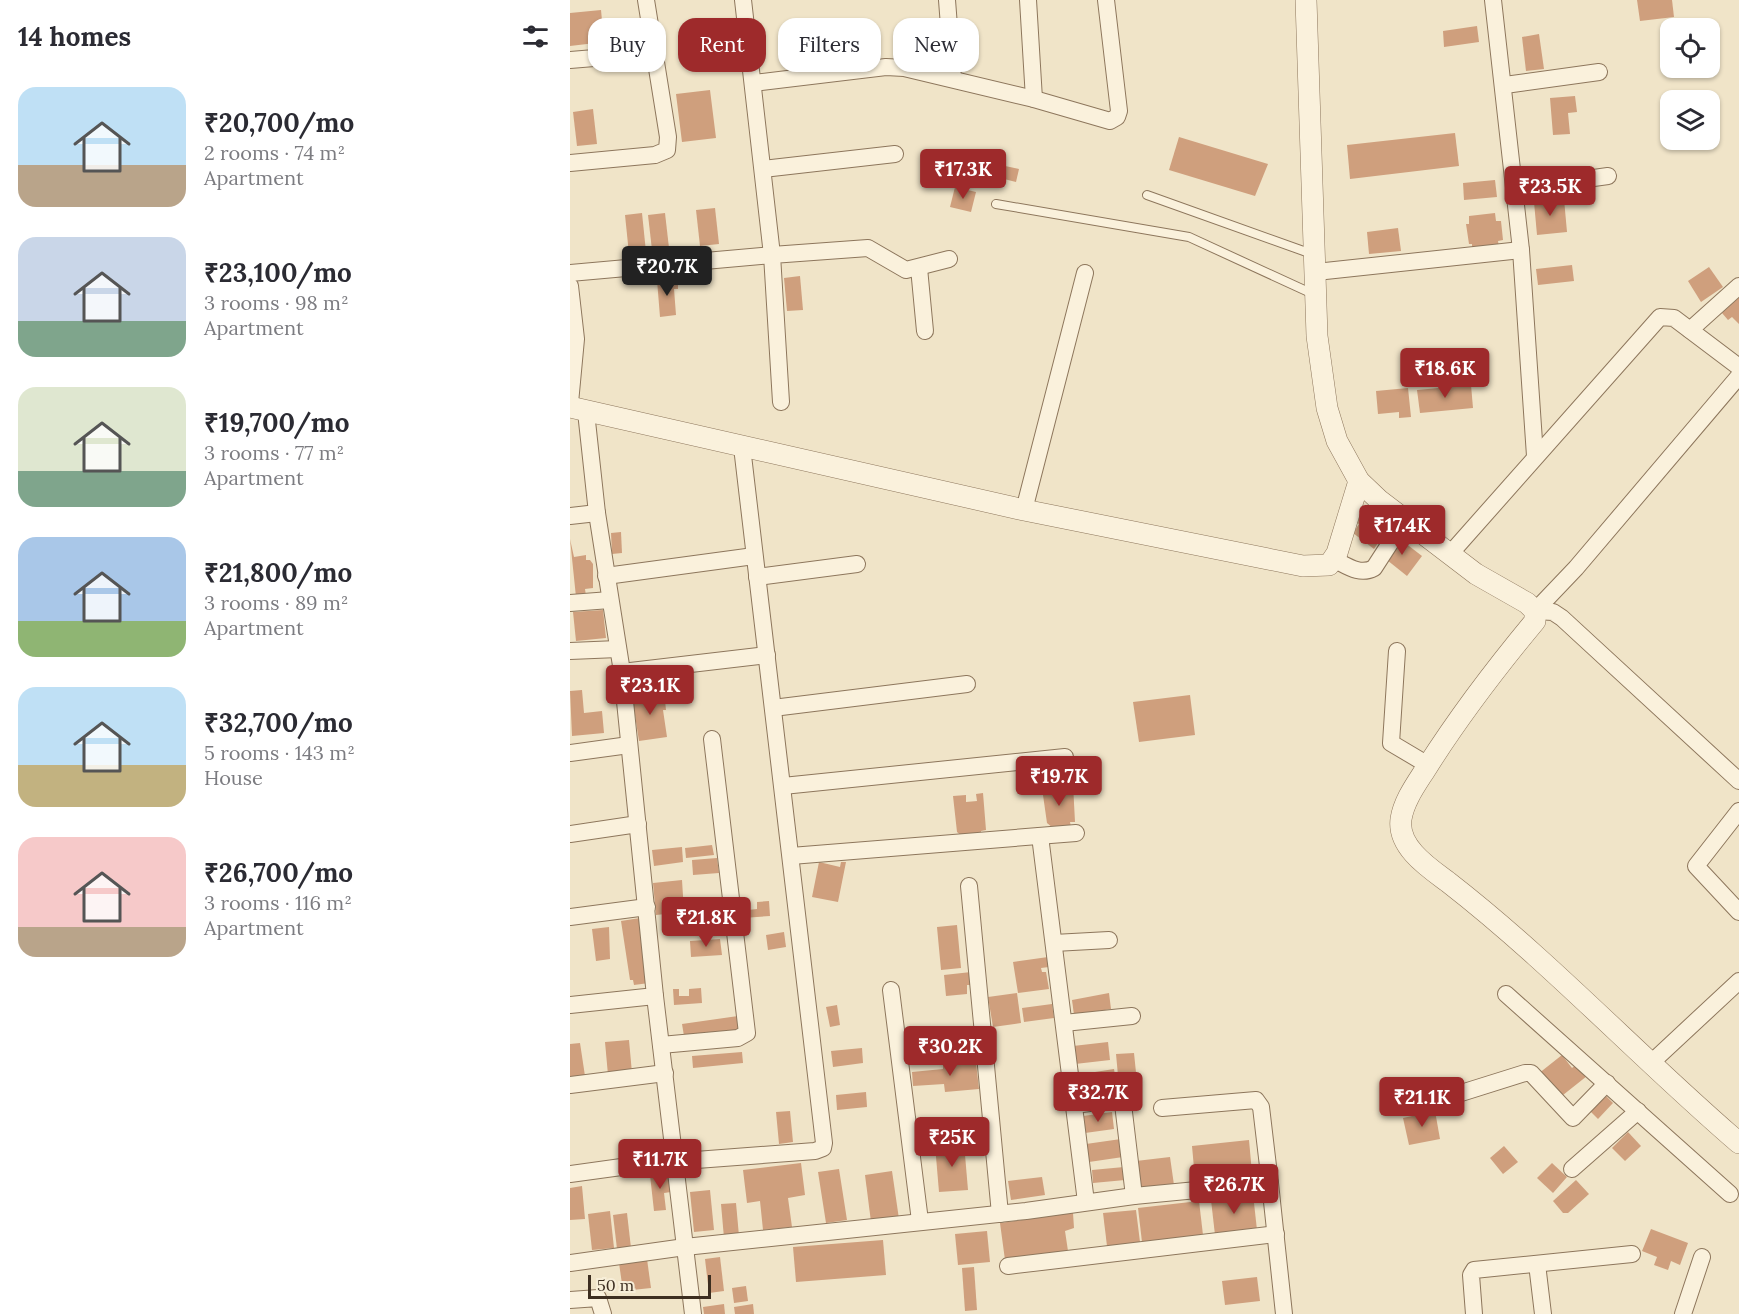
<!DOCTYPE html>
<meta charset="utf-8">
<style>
:root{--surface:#fff;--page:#f2f2f3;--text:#2b2b33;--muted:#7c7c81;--accent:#9e2a2b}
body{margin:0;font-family:Lora,serif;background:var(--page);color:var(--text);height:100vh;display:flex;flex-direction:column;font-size:22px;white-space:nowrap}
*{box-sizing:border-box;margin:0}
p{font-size:20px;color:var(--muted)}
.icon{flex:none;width:33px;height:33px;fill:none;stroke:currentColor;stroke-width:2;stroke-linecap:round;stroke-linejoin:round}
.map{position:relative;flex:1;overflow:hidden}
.panel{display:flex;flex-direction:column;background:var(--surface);width:570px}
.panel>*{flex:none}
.guide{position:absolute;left:18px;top:18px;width:570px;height:54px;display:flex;gap:12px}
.fabs{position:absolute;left:1090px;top:18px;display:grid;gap:12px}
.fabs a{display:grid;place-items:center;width:60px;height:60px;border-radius:12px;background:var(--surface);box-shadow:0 2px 4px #0004;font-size:30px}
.scale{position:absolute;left:18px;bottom:15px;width:123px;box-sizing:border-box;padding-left:6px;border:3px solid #3d2e20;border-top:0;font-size:16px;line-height:21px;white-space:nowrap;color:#3d2e20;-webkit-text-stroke:4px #f7eed8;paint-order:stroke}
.price{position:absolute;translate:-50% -51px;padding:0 14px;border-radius:6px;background:var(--accent);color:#fff;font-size:20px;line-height:39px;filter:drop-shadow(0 2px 3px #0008)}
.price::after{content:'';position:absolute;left:50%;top:36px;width:18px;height:14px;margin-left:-9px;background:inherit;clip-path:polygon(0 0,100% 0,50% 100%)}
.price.current{background:#222;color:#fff}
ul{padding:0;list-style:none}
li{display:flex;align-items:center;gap:18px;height:150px;padding:0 18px}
li span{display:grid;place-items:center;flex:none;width:168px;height:120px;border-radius:18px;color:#555}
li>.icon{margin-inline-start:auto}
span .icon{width:72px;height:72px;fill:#fffc;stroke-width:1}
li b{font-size:26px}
h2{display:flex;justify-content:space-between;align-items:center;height:72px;padding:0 18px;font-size:26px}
.pill{padding:0 21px;border-radius:18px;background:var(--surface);box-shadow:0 2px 4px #0004;font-size:21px;line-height:54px}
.pill.current{background:var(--accent);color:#fff}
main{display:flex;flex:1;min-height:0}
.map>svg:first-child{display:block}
</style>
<main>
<section class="panel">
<h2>14 homes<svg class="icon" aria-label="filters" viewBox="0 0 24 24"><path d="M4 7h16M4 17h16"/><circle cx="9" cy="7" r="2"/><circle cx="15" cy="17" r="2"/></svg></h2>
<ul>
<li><span style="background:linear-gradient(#bfe0f5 65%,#b9a48a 0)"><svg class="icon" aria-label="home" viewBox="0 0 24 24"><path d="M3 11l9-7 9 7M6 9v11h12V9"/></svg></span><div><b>₹20,700/mo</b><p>2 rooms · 74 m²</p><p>Apartment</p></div></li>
<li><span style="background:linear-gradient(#c9d6e8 70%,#7fa58c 0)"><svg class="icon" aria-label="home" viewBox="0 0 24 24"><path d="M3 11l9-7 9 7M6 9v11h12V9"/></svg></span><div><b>₹23,100/mo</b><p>3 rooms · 98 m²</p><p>Apartment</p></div></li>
<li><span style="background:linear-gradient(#dfe7d0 70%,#7fa58c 0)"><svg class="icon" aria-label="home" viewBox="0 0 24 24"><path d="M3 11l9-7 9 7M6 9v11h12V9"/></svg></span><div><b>₹19,700/mo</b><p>3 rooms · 77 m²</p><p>Apartment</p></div></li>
<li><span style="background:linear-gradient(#a9c7e8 70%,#8fb573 0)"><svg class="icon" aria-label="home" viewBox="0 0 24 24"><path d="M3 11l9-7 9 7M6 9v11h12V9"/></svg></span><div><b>₹21,800/mo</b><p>3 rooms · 89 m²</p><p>Apartment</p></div></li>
<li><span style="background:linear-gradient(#bfe0f5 65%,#c2b280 0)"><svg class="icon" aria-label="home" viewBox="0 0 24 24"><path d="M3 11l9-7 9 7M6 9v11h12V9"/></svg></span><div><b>₹32,700/mo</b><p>5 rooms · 143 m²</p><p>House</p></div></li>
<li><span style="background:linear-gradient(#f6c9c9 75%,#b9a48a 0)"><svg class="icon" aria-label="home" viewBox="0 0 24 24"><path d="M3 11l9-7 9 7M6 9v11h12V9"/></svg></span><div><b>₹26,700/mo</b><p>3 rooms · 116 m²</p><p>Apartment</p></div></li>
</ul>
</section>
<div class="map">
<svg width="1169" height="1314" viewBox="0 0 1169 1314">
<rect width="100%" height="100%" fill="#f0e4c8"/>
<g fill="#cf9f7d">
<path d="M1067,0H1102L1104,17L1070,21Z"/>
<path d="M31,10L34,42L0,46V13Z"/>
<path d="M907,26L909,42L874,47L873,31Z"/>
<path d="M969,34L974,69L956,71L952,37Z"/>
<path d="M140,90L146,138L112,142L106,94Z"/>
<path d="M1005,96L1007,112L998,113L1000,134L983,135L980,98Z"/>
<path d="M23,109L27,144L7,146L3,112Z"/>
<path d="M885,133L889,166L780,179L777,145Z"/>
<path d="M609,137L698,164L685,196L599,170Z"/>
<path d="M421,163L449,169L446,182L418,175Z"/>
<path d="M925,180L927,197L894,200L893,183Z"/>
<path d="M385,187L406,192L401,212L380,207Z"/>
<path d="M994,199L997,232L967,235L964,202Z"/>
<path d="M145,208L149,244L130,246L126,210Z"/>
<path d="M72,213L76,252L59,254L55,215Z"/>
<path d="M95,213L99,248L82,250L78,215Z"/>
<path d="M925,213L926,221H931L933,240L928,241L929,247L902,250V244H899L896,224H899V216Z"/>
<path d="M828,228L831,251L799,254L797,232Z"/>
<path d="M1002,265L1004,281L968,285L966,269Z"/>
<path d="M1139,267L1153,287L1131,302L1118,281Z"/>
<path d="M230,276L233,310L217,311L214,278Z"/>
<path d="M108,279V289H104L106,315L90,317L87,280Z"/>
<path d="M1169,297V324L1162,317L1158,320L1152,313Z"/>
<path d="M901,385L903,408L850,413L847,390Z"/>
<path d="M838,388L841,417L829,418V412L808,414L806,391Z"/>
<path d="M794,509L819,527L804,549L783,533L789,524L785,522Z"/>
<path d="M51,532L52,553L42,554L41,533Z"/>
<path d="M826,536L852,556L837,576L812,556Z"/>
<path d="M0,539L4,557L16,555V560H20L23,564V588L15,589L16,596L6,597Z"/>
<path d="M33,610L36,638L6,641L3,612Z"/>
<path d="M89,678L91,690L61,694L59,682Z"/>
<path d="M12,690L14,713L32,711L34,733L2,736L0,691Z"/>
<path d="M94,691L96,710H93L97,737L69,741L62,696Z"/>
<path d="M620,695L625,735L569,742L563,702Z"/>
<path d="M503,784L505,822H500L501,827L483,828L477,823L472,788L485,786L486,793L497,792L496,785Z"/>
<path d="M413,793L416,830L411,831V836L393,837L387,832L383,796L396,795V802L407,801L406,794Z"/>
<path d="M142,845L144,855L116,858L115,848Z"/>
<path d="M112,847L113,862L84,866L82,850Z"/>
<path d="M147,858L149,873L123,875L122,860Z"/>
<path d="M249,862L270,867L271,862H276L268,902L242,897Z"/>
<path d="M112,880L114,912L86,915L83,883Z"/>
<path d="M199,901L200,916L173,918L171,902H177L178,910L187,909V902Z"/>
<path d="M70,918L79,983L64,985L63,980H60L51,921Z"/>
<path d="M387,925L391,968L371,970L367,927Z"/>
<path d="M39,927L40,959L26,961L22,929Z"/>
<path d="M214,932L216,947L198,950L196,935Z"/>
<path d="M150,939L152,955L121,957L120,941Z"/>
<path d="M478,957L479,967L471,968L472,972H476L479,989L448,993L443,962Z"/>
<path d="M401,972L402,985H397V994L376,996L374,975Z"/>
<path d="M131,988L132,1003L104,1005L103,989H109V996H119V989Z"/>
<path d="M447,993L451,1023L423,1027L418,997Z"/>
<path d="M539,993L541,1009L504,1015L502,1000Z"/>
<path d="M482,1004L484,1018L454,1022L452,1008Z"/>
<path d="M267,1005L270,1025L260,1027L256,1007Z"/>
<path d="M168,1016L170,1032L114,1036L112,1024Z"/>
<path d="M59,1040L62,1073L38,1075L35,1042Z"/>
<path d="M538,1042L540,1060L505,1064L503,1046Z"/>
<path d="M10,1043L15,1076L0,1078V1044Z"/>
<path d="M292,1048L293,1063L263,1067L261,1051Z"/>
<path d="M172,1052L173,1063L123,1068L122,1056Z"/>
<path d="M564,1053L568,1092L558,1093V1096L550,1097L546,1054Z"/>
<path d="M992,1055L1002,1068L1007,1064L1017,1076L988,1099L968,1074Z"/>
<path d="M406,1063L409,1089L375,1092L374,1084L343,1086L342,1072L373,1069V1065Z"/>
<path d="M544,1069L548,1094L510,1100L506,1075Z"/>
<path d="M296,1092L297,1107L267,1110L266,1095Z"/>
<path d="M1035,1095L1043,1103L1028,1119L1020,1111Z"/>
<path d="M220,1111L223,1142L209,1144L206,1112Z"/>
<path d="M865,1111L870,1139L839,1145L833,1118Z"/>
<path d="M542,1112L544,1129L515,1133L513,1116Z"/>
<path d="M1058,1132L1071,1146L1055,1161L1042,1148Z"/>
<path d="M551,1139L553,1157L519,1162L516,1144Z"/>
<path d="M679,1140L682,1173L625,1179L622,1146Z"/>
<path d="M394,1143L398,1190L369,1192L365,1145Z"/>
<path d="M934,1146L948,1162L933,1174L920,1158Z"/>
<path d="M600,1157L604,1185L570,1190L566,1161Z"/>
<path d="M231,1163L235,1195L218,1198L222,1227L193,1230L190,1201L177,1203L173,1170Z"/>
<path d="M982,1163L997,1177L983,1193L967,1178Z"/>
<path d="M554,1167L555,1180L523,1183L522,1170Z"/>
<path d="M269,1169L277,1220L256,1223L248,1172Z"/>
<path d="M322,1171L329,1219L301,1222L295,1175Z"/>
<path d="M98,1173L101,1192L94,1193L96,1210L84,1211L80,1175Z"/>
<path d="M472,1177L475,1195L441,1200L438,1181Z"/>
<path d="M1006,1180L1019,1194L998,1213H993L983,1201Z"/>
<path d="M12,1186L15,1219L0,1220V1188Z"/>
<path d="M140,1190L144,1230L124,1232L120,1192Z"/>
<path d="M683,1194L687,1230L645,1235L641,1200Z"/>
<path d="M629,1201L633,1235L572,1242L568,1208Z"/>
<path d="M166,1203L169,1236L154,1238L151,1204Z"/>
<path d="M566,1210L570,1242L537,1246L533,1213Z"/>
<path d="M40,1211L44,1248L22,1250L18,1214Z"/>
<path d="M57,1213L61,1248L47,1249L43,1215Z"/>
<path d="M503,1213L504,1228L495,1231L498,1251L435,1260L430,1223Z"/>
<path d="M1081,1229L1118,1243L1110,1265L1101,1261L1098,1270L1084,1265L1087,1257L1072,1251Z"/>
<path d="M417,1231L420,1262L388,1265L385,1234Z"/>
<path d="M313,1240L316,1275L226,1282L223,1247Z"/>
<path d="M150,1257L154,1291L139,1293L135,1259Z"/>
<path d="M77,1259L81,1288L53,1291L49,1263Z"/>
<path d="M404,1267L407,1310L395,1311L392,1268Z"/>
<path d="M687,1277L690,1301L655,1305L652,1281Z"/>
<path d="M176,1286L178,1301L164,1303L162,1288Z"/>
<path d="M154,1304L155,1314H134L133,1307Z"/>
<path d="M183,1304L184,1314H165L164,1307Z"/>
</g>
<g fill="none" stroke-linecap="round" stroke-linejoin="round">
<g stroke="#8d765c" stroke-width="10">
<g id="service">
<path d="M577,195L742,254"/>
<path d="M426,204L619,237L743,294"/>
</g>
</g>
<g stroke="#8d765c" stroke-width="18">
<g id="minor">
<path d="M377,0L383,79"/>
<path d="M458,0L464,99"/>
<path d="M923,0L951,250L965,456"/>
<path d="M0,60L84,53"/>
<path d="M184,83L316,67L334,68L464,99L540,121L547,117L549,111L536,0"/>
<path d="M935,85L1029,72"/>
<path d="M0,163L85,155L97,150L98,137L76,0"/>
<path d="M193,169L325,154"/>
<path d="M945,189L1038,176"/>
<path d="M349,268L355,331"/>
<path d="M746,272L951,250"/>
<path d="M0,273L202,255L173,0"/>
<path d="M0,286L6,339L0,403"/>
<path d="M1120,330L1169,286"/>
<path d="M211,402L202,255L298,248L336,270L379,259"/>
<path d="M454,510L515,273"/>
<path d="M0,516L27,513"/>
<path d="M880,554L1090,317L1104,318L1169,367"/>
<path d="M763,559C776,565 789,576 804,568L835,520"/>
<path d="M36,576L184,556"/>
<path d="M187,577L287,564"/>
<path d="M0,603L40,600"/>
<path d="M965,611L1006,568L1169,376"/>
<path d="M965,611L983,612L992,618L1169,781"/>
<path d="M0,651L48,649"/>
<path d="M827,651L821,743L858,765"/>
<path d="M52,672L197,655"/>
<path d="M203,708L397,684"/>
<path d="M0,753L59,745"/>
<path d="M213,786L495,757"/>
<path d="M1169,811L1126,866L1169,912"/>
<path d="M0,834L68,824"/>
<path d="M470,836L516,1202"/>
<path d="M221,856L506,833"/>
<path d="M399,886L430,1214"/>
<path d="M0,917L77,907"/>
<path d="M484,943L539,940"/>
<path d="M321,990L350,1221"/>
<path d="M936,994L1160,1194"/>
<path d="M85,996L123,1314"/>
<path d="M0,1005L85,996L52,672L27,513L16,412"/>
<path d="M494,1023L562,1016"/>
<path d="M91,1045L168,1038L177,1033L142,739"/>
<path d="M1081,1063L1169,981"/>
<path d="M0,1085L95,1073"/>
<path d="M872,1099L955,1073H961L1003,1118L1037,1083"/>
<path d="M504,1105L543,1100L553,1104L564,1196"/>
<path d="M592,1108L686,1100L691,1107L700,1183"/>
<path d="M1002,1169L1068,1111"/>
<path d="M0,1174L73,1164L245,1151L253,1148L254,1143L172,447"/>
<path d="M0,1263L115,1247L456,1211L564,1196L700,1183L714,1314"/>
<path d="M967,1264L973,1314"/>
<path d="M438,1266L706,1234"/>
<path d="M0,1300L28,1298L33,1314"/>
<path d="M904,1314L901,1275L904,1270L1062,1254"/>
<path d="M1113,1314L1132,1257"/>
</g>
</g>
<g stroke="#8d765c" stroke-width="22">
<g id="tertiary">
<path d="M736,0L747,336L757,408L767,441L789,481L809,500L906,574L957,603L965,611V621C926,668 890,715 857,767C847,783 834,800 831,819C827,847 859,868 878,882C981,962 1070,1058 1169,1143"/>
<path d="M0,407L454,510L733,566L759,565L767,553L789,481"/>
</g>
</g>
<use href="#service" stroke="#faf1dc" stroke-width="8"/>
<use href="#minor" stroke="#faf1dc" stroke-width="16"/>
<use href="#tertiary" stroke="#faf1dc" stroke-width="21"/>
</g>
</svg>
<div class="fabs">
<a><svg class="icon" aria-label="locate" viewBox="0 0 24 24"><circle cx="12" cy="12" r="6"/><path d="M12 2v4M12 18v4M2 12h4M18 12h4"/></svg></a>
<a><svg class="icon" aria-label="layers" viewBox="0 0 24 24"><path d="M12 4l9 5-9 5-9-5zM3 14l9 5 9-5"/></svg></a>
</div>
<div class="scale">50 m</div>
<b class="price" style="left:393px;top:200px">₹17.3K</b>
<b class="price" style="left:980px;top:217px">₹23.5K</b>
<b class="price current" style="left:97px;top:297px">₹20.7K</b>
<b class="price" style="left:875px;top:399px">₹18.6K</b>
<b class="price" style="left:832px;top:556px">₹17.4K</b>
<b class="price" style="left:80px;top:716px">₹23.1K</b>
<b class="price" style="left:489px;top:807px">₹19.7K</b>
<b class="price" style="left:136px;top:948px">₹21.8K</b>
<b class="price" style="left:380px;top:1077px">₹30.2K</b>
<b class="price" style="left:528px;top:1123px">₹32.7K</b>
<b class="price" style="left:852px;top:1128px">₹21.1K</b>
<b class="price" style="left:382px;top:1168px">₹25K</b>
<b class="price" style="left:90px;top:1190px">₹11.7K</b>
<b class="price" style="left:664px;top:1215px">₹26.7K</b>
<div class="guide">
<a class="pill">Buy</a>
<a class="pill current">Rent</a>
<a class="pill">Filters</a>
<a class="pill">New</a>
</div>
</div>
</main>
